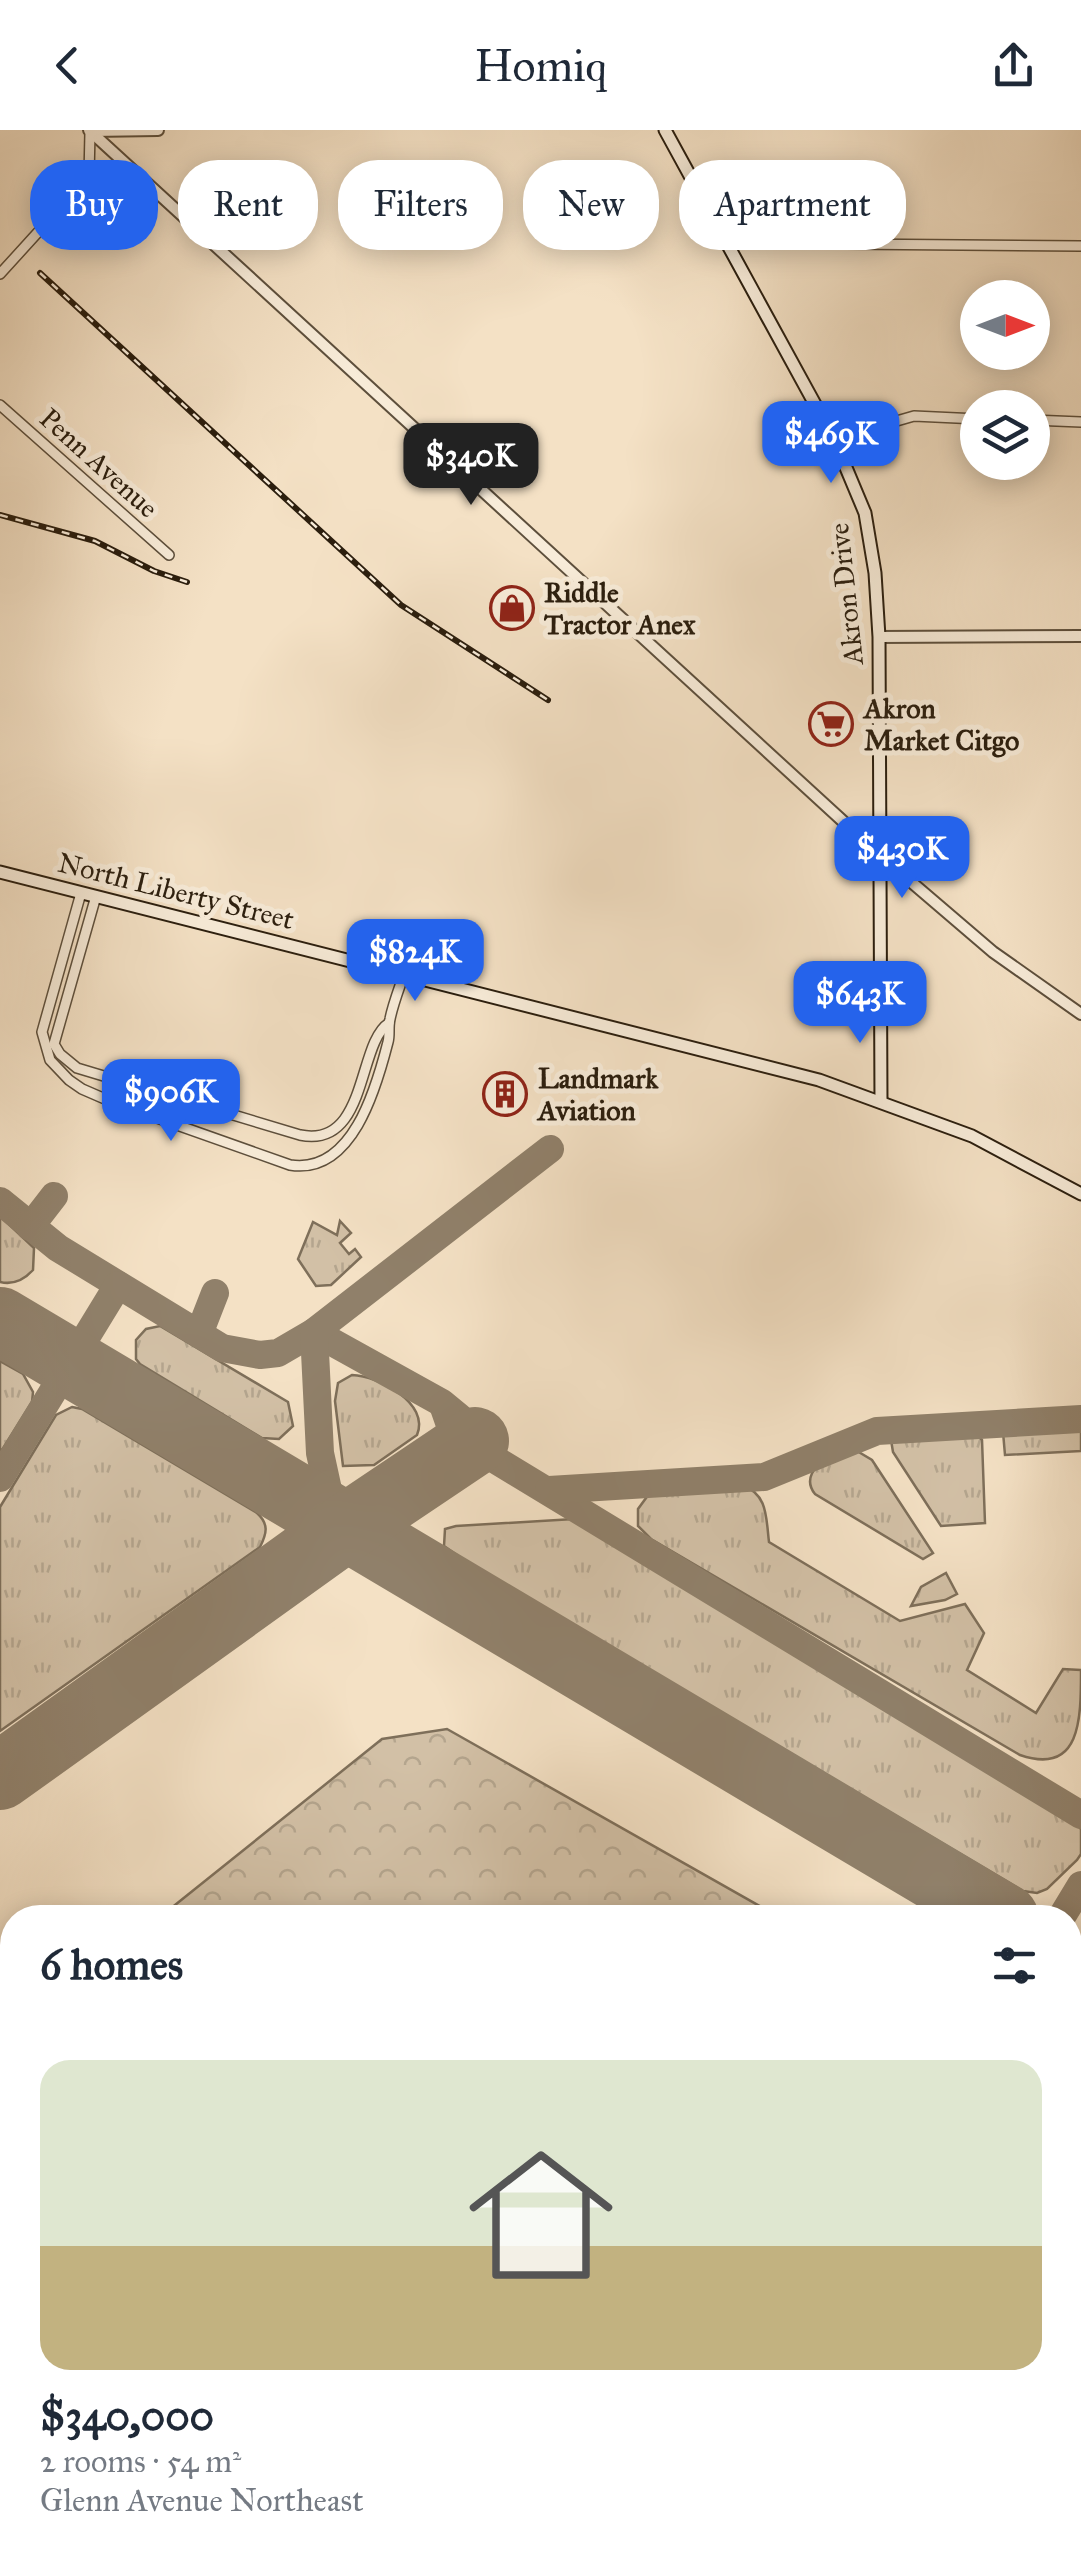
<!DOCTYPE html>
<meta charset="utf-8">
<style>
:root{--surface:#fff;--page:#f6f6f7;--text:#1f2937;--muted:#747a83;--accent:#2563eb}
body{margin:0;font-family:"IM FELL Great Primer",serif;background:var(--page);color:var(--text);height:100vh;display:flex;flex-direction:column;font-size:38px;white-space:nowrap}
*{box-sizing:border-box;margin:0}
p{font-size:32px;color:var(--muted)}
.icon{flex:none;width:55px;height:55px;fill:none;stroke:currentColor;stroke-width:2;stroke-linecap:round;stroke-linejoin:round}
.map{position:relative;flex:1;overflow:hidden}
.drawer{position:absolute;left:0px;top:1775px;width:1082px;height:670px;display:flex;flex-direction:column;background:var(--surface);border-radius:40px 40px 0 0;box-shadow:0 5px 25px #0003}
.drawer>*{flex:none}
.banner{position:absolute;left:30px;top:30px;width:1022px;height:90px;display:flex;gap:20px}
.needle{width:65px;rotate:90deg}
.tools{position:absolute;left:960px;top:150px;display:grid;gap:20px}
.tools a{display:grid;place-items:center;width:90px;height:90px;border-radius:50%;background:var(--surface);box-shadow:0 5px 25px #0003;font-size:50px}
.price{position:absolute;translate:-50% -85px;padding:0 22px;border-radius:20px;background:var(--accent);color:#fff;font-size:32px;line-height:65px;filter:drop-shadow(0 2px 5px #0008)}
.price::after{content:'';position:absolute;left:50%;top:60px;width:30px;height:22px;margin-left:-15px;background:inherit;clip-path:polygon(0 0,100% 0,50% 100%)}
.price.selected{background:#222;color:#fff}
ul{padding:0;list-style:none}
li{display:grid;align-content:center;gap:20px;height:530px;padding:0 40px}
li span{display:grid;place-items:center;height:310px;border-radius:30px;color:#555}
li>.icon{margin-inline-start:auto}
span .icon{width:180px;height:180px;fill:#fffc;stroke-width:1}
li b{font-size:42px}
h2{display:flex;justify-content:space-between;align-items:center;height:120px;padding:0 40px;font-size:42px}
.tag{padding:0 35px;border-radius:40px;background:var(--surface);box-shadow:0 5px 25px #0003;font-size:35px;line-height:90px}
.tag.selected{background:var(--accent);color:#fff}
header{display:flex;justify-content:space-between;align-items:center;height:130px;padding:0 40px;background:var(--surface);font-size:45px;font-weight:600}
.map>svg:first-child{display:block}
</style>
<header><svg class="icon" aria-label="back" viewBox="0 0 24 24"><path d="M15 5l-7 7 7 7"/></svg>Homiq<svg class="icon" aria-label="share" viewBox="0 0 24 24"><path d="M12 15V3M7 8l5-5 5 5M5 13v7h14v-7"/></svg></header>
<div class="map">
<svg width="1081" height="2445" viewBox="0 0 1081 2445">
<defs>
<pattern id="grass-tufts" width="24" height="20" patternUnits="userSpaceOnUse" patternTransform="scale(2.5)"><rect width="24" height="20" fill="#d2c0a6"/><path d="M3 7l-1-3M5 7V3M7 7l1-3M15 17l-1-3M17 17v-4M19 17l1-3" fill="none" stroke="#b4a58e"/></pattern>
<pattern id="forest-crowns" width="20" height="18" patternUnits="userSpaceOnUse" patternTransform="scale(2.5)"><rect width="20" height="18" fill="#d2c0a6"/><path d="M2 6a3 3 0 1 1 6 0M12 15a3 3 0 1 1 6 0" fill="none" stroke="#b4a58e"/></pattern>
</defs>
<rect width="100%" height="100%" fill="#f4e1c5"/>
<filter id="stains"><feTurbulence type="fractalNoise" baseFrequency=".002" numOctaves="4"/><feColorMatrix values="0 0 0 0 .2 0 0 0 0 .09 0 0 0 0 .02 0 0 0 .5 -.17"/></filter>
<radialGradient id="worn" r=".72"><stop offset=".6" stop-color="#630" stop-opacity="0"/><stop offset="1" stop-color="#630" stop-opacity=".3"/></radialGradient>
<g fill="url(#grass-tufts)" stroke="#7e6f5a" stroke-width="2.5">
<path d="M0,1086L34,1118L33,1140C24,1150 13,1155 0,1152Z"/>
<path d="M340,1091L351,1103L340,1113L349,1124L355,1119L361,1127L331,1155L316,1156L298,1129L313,1092L337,1105Z"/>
<path d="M160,1196L288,1272L293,1296L279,1309L262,1308L140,1234L136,1229V1210L146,1199Z"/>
<path d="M0,1231L23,1244L33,1262L32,1272L0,1323Z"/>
<path d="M352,1245C379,1246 430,1273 417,1305L374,1335L343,1336L335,1271L338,1253Z"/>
<path d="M72,1277L82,1279L257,1383C269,1394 267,1403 260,1417L0,1601V1377L56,1285Z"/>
<path d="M1081,1298V1321L1005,1325L1003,1302Z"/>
<path d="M976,1304L982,1310L985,1393L941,1396L893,1322L891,1310Z"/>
<path d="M857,1321L872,1330L933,1423L923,1429L815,1364C807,1354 809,1345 817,1336Z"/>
<path d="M742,1355C768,1364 766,1388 769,1412L900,1491L965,1474L984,1503L967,1540L1036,1583L1063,1539L1081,1540C1081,1589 1081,1646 1020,1625L651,1409L638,1396V1379L649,1364Z"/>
<path d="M574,1389L1065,1683L1081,1699V1724L1077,1730L1047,1759L1037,1763L1023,1761L467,1432L444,1416L445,1399L456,1396Z"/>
<path d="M946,1443L957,1464L945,1470L911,1476L921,1457Z"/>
</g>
<g fill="url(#forest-crowns)" stroke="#7e6f5a" stroke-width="2.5">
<path d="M447,1599L779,1787H160L382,1609Z"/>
<path d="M12,1906V2427L0,2428V1916Z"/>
<path d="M1070,1953L1081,1960V2207H1070Z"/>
</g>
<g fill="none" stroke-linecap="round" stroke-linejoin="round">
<g stroke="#7b6b57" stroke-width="2.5">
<path d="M1070,2020L1081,2022"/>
<path d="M0,2415L12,2408"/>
</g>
<g stroke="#90806a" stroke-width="28">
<path d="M0,1071L58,1118L222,1218L260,1225L278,1223L314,1202L442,1273L459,1287L486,1324L1081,1685"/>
<path d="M30,1097L54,1066"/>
<path d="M199,1204L215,1163"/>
<path d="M434,1339L451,1298L443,1275"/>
<path d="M0,1348L118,1155"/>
<path d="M549,1360L764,1347L877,1301L1081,1289"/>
<path d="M347,1397L330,1369L320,1323L314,1202L550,1019"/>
<path d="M281,1446C303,1417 325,1393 322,1354"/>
<path d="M1061,1788L1081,1755"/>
</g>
<g stroke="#90806a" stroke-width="68">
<path d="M0,1191L1005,1788"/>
<path d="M0,1646L347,1397L475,1311"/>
</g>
<g stroke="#5d4f3c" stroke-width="12">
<g id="minor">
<path d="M726,113L1081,116"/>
<path d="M0,144L89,46L90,2"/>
<path d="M0,275L169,425"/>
<path d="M1032,290L1081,292"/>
<path d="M834,309L914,286L978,289"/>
<path d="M81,763L42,902L50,930L69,950L82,959L112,972L290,1035C352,1045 376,959 388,912C390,905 388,897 390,889C393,874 399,859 404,844"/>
<path d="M96,766L54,914L60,924L77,938L300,1005C368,1019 357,913 389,893"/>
<path d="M1070,2283L1081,2284"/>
<path d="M504,2432L524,2445"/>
<path d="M998,2432L1019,2445"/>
<path d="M189,2445L210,2432"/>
</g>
</g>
<g stroke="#5d4f3c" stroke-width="14">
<g id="tertiary">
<path d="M89,0L882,727L993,822L1081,884"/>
<path d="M91,1L158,0"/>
<path d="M879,507L1081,506"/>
</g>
</g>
<g stroke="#2b1e0e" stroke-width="15">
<g id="secondary">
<path d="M665,0L834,309L865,383L875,443L879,507L881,972"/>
<path d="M0,742L819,950L972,1006L1081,1064"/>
</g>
</g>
<use href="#minor" stroke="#f8ecd9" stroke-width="9"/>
<use href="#tertiary" stroke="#f8ecd9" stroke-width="10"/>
<use href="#secondary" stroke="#f8ecd9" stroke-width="11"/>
<g stroke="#2b1e0e" stroke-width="6">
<g id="rail">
<path d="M40,143L401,475L548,570"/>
<path d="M0,385L95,411L154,441L187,452"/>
</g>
</g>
<use href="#rail" stroke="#f8ecd9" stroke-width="2.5" stroke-dasharray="8" stroke-linecap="butt"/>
</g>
<defs>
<g id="shop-ring" transform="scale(2.25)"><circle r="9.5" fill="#f8ecd9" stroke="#8f2418" stroke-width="1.5"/><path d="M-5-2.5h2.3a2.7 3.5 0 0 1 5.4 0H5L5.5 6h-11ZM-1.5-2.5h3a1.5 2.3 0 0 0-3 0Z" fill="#8f2418"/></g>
<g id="supermarket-ring" transform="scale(2.25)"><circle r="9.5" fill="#f8ecd9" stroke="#8f2418" stroke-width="1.5"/><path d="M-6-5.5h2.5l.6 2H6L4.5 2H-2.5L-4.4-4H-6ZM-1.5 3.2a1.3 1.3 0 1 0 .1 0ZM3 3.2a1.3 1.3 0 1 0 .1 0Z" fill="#8f2418"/></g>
<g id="building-ring" transform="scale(2.25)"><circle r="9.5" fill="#f8ecd9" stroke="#8f2418" stroke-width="1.5"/><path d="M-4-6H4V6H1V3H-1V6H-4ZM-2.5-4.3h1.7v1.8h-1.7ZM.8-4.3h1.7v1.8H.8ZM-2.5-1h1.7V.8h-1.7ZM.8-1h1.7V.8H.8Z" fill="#8f2418"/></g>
</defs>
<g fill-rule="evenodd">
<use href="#shop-ring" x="512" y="478"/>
<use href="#supermarket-ring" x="831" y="594"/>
<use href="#building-ring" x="505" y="964"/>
</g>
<g text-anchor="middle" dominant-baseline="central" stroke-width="10" stroke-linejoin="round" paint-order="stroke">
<g font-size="28" fill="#2b1e0e" stroke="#f8ecd9">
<text transform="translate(99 333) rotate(42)">Penn Avenue</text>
<text transform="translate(846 464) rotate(-96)">Akron Drive</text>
<text transform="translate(176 761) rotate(14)">North Liberty Street</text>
</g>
<g font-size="28" font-weight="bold" fill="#2b1e0e" stroke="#f8ecd9" text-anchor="start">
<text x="544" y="462">Riddle<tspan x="544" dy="32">Tractor Anex</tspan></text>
<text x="864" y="578">Akron<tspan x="864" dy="32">Market Citgo</tspan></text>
<text x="538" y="948">Landmark<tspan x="538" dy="32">Aviation</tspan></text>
</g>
</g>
<rect width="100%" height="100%" filter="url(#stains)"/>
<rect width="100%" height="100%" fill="url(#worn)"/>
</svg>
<div class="tools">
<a><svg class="needle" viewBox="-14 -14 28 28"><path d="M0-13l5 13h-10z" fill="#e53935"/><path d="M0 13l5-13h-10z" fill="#747a83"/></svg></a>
<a><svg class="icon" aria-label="layers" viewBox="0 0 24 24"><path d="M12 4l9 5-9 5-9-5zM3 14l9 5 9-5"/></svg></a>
</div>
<b class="price" style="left:831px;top:356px">$469K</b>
<b class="price selected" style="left:471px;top:378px">$340K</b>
<b class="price" style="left:902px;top:771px">$430K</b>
<b class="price" style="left:415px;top:874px">$824K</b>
<b class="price" style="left:860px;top:916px">$643K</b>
<b class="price" style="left:171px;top:1014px">$906K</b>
<div class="banner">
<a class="tag selected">Buy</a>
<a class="tag">Rent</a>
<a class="tag">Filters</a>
<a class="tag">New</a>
<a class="tag">Apartment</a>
</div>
<section class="drawer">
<h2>6 homes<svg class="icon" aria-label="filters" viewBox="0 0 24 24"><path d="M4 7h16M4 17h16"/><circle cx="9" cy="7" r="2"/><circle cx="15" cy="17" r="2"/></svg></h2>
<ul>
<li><span style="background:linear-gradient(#dfe7d0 60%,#c2b280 0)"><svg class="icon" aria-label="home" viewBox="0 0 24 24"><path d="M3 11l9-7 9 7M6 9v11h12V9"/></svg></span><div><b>$340,000</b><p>2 rooms · 54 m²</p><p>Glenn Avenue Northeast</p></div></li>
</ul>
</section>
</div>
